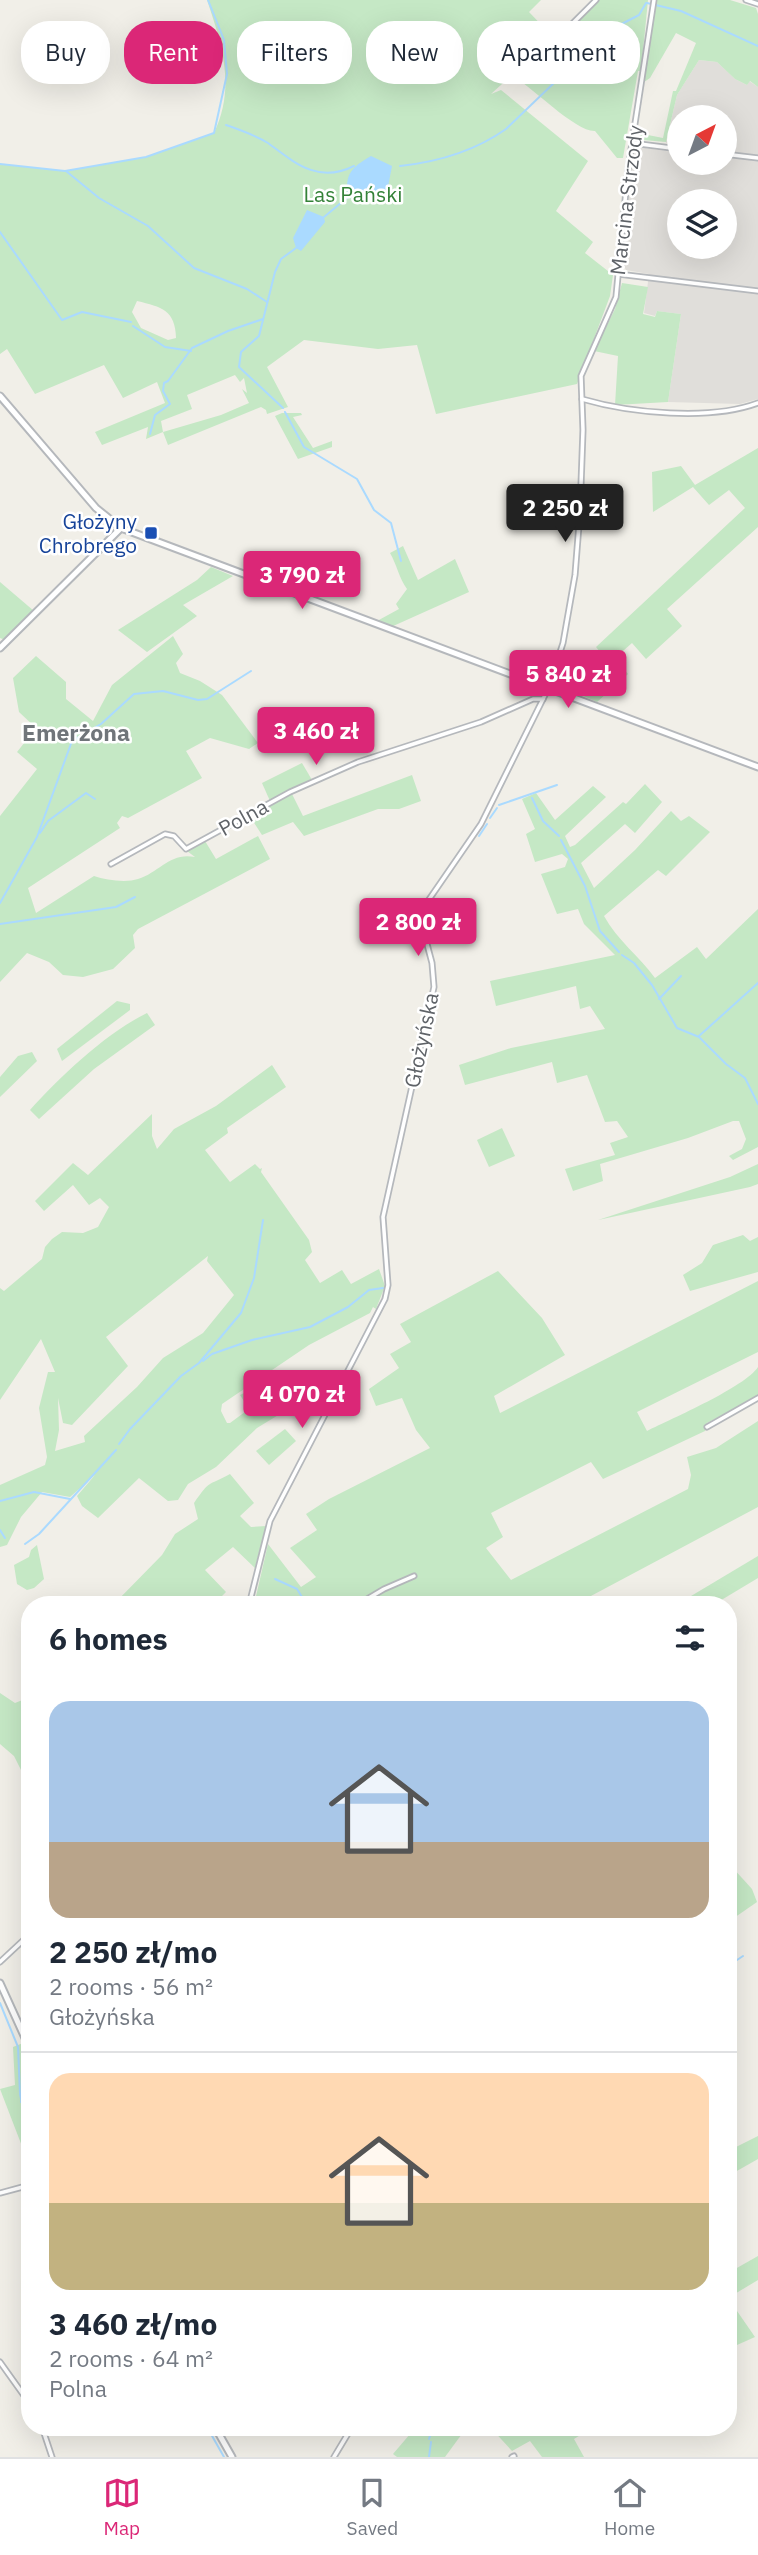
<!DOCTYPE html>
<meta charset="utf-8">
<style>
:root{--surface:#fff;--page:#f6f6f7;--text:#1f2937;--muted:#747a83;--line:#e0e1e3;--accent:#db2777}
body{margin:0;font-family:"IBM Plex Sans",sans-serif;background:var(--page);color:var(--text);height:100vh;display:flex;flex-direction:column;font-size:26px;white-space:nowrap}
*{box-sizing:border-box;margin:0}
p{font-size:23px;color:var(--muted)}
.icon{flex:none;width:38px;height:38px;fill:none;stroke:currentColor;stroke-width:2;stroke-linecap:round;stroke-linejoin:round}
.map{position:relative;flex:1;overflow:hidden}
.drawer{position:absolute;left:21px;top:1596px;width:716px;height:840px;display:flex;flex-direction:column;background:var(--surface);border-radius:28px;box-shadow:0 7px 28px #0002}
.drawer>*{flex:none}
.banner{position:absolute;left:21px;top:21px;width:718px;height:63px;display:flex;gap:14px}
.needle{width:46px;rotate:41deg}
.controls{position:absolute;left:667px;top:105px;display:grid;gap:14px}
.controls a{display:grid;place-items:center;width:70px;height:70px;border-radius:50%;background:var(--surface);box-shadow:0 7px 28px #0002;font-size:35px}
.price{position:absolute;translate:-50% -60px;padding:0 16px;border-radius:7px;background:var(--accent);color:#fff;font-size:23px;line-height:46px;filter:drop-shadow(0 2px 4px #0008)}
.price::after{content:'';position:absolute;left:50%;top:42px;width:21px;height:16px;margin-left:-10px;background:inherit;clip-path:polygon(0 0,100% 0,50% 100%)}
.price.active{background:#222;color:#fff}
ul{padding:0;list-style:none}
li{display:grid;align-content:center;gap:14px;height:371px;padding:0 28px}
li+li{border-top:2px solid var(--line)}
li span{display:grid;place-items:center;height:217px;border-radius:21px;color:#555}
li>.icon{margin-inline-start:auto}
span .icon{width:126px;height:126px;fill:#fffc;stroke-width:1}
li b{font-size:30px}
h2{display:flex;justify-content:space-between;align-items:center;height:84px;padding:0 28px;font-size:30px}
.chip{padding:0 24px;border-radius:28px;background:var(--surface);box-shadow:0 7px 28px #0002;font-size:24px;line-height:63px}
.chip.active{background:var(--accent);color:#fff}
.tabs{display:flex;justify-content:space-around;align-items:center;height:98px;border-top:2px solid var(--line);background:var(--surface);font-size:19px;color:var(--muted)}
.tabs a{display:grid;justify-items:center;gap:4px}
.tabs .active{color:var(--accent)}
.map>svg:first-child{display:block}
</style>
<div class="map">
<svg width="758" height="2457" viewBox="0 0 758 2457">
<rect width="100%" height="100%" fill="#f1efe8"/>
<path fill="#e0deda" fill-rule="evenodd" d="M699,60L717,62L735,79L747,85L749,81L758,87V399L740,404L668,402L681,314L657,311L655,316L644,313L649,274L626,270L623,264L633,152L639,147L672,152L666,142L677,95ZM679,117H724V163H679ZM679,201H724V247H679Z"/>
<g fill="#c5e8c5" fill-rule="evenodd">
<path d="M207,0H541L529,12L554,38L599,0H648L641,71H638L623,158H617L595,131C576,132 533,88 512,75L491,94L501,90L588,161L556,211L593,242L585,253L613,275L610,296L577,384L436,414L417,345L378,349L304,340L267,367L288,407L267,414L266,410L261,407L168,445L163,432L146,439L148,427L102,445L95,432L165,403L157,382L123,398L104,365L35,394L7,349L0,354V164L65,171L146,157L214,133C236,87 222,45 207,0ZM137,301C162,307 175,310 176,338L168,340L141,328L132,312ZM235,375L240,382L244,378L247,393L242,389L249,403L221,415L163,432L161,421L192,409L187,395Z"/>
<path d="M656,0H730L756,8L758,14V87L750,81L747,85L735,79L717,62L699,60L677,95L666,142L643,140L638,133L663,138L673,91H676L696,43L676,33L650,78L641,84Z"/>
<path d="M622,283L648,287L643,314L655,317L657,311L681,314L668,402L615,405L618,356L594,351L615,309Z"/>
<path d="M282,413H301L302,415L293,417L313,448L332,441V447L298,459L275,416Z"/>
<path d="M758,448V527L667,609L682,626L646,659L632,643L615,658L628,674L597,702L579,694L610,664L596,647L745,508L729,490L709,505L693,487L653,512L652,472L681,466L695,485Z"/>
<path d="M403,546L418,580L455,559L469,592L391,627L377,621L399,609L396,604L407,589C399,578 397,565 390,553Z"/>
<path d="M211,567L233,576L183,605L197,616L147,652L118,630L197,580Z"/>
<path d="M0,582L34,611L5,640L0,638Z"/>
<path d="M173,636L183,654L176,663L180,673L200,681L222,695L258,743L249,749L210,738L186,751L202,778L128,818L122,816L117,823L120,828L28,888L36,913L94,876C106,880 126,883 138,879C160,872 170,852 195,857L187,851L205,841L216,859L258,836L270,859L138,929L133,935L135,948L113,969L83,977L63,975L49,962L27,953L0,982V816L37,769L17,752L36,728L19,712L13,678L36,656L66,682V699L93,721L112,685Z"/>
<path d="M302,763L312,780L270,801L262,783Z"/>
<path d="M412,775L421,801L399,809H378L304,836L293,822L262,835L249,815L292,794L303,816Z"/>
<path d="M645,784L662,802L635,833L625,824L581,863L594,888L635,850L671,811L681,821L689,816L710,832L666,876L658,870L604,916C618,941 639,956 655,978L697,947L706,959L758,909V1147L733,1160L729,1156L742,1149L746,1139L739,1121H733L688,1138L600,1164L603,1181L573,1191L565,1169L615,1155L610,1143L628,1137L617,1121L605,1122L587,1075L557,1083L552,1062L465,1085L459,1065L511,1048L605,1029L590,1006L580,1009L576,986L496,1006L490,981L615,955L584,924L578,909L557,914L541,874L565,867L568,859L562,854L535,862L526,834L535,829L522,799L536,793L555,820L593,786L606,797L565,836L570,847L575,845L623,802L626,804Z"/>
<path d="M117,1001L130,1004V1010L62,1061L57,1049Z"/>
<path d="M147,1013L155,1025L94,1069L39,1119L30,1110C61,1076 106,1033 147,1013Z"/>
<path d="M32,1052L37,1061L0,1097V1077L18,1056Z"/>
<path d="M272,1065L286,1087L227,1128L228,1133L205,1150L230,1182L255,1164L260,1169L262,1168L261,1172L309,1240L312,1252L305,1260L320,1283L342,1270L351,1284L379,1269L385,1286L376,1309L373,1307L370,1313L309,1345L222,1404L221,1411L227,1423H230L249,1409L240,1395L250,1390L262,1405L292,1385L303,1400L257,1428L216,1467L188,1484L178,1500L168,1501L139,1478L98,1518L82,1506L77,1496L95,1475L70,1497L42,1492L21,1517L7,1545L0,1547V1485L45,1465L47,1457L39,1408L48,1372H55L41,1339L0,1400V1288L4,1291L42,1259L45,1247L52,1239L62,1232L83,1233L98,1227L109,1207L100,1198L89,1205L73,1185L44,1211L35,1201L73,1163L88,1175L152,1114V1136L157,1149L174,1129L216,1106ZM208,1256L207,1261L234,1295L203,1333L163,1358L137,1387L84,1436L85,1442L55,1451L59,1430L58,1398L63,1423L72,1425L128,1366L106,1337Z"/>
<path d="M502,1128L515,1156L489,1167L477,1140Z"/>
<path d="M758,1164V1184L750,1187L598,1220L730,1177Z"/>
<path d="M743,1235L750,1241L758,1237V1272L690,1291L683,1275L702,1263L713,1245Z"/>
<path d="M498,1271L542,1318L565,1355L494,1396L500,1413L758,1281V1352L637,1412L647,1431C673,1418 745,1387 758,1367V1396L707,1423L705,1431L603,1479L591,1462L491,1513L503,1537L486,1548L511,1580L688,1489L691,1475L687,1457L716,1448L758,1421V1507L574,1605H539L537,1599L532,1597L520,1605H254L268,1544L301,1587L316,1577L290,1548L317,1530L306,1514L329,1499L430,1448L416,1430L402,1398L376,1406L369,1389L399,1368L390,1354L411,1342L400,1324Z"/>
<path d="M285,1429L296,1441L269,1465L256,1451Z"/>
<path d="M230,1474L254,1503L240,1516L251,1527L266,1526L255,1568L233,1547L205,1570L226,1592L213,1605H113L162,1555L175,1534L198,1519L194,1503C211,1479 206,1487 230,1474Z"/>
<path d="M37,1545L44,1579L34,1588L27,1590L17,1584L14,1565L29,1557L31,1550Z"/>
<path d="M758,1556V1578L713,1605H676Z"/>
<path d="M0,1693L15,1703L30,1697V1779L27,1782L14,1756L0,1744Z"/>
<path d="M732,1867L752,1889L757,1902L731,1920L728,1917V1869Z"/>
<path d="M23,2043L30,2060V2167L0,2089L15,2085L13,2047Z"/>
<path d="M758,2136V2159L728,2176V2151Z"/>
<path d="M758,2256V2280L728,2298L755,2337L728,2349V2273Z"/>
<path d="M416,2427H467L445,2457H397L393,2454Z"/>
<path d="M490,2427H579L582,2434L574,2439L584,2457H542L530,2441L512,2451Z"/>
</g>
<g fill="#aadaff">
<path d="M371,156L392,166L387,192L370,198L348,197C344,174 352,167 371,156Z"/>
<path d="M307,210L324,217L325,222L301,251L296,248L293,238Z"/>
</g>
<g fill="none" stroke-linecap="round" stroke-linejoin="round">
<g stroke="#aadaff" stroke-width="2">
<path d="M647,3L681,11L758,46"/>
<path d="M226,125C240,130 255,135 268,143C295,163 318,184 354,166"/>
<path d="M0,164L65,171L146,157L214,133L227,74L224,40L208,0"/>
<path d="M400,166C437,162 475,151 506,129L608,31L639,15L646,3"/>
<path d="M66,171L99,198L148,226L194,268L247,289L267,302"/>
<path d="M324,217L348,197"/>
<path d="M0,232L62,320L82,312L131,322"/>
<path d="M133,326L165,347L191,351"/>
<path d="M283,408L239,367L241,352L259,336L275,272L281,259L296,248"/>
<path d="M285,412L304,447L357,479L374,510L391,523L401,561"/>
<path d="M150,434L155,415L170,404L163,391L164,383L168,381L192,348L228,331L263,319"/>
<path d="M532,798L543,821L559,836"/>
<path d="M499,805L557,785"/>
<path d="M490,818L497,808"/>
<path d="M40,833L48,821L86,793L95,799"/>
<path d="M479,836L487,824"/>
<path d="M561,840L585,886L600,931L619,952"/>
<path d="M0,903L37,837L72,741L101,724L134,694L163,691L198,700L207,699L251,671"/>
<path d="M0,924L116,907L135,897"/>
<path d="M622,955L634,963L652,985L677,1028L699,1037L726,1064L745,1078L758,1104"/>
<path d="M659,999L681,976"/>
<path d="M699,1036L758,983"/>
<path d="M203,1361L212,1354L252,1340L310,1327L348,1307L369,1290L383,1288"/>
<path d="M119,1444L130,1429L181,1376L199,1363L241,1313L254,1278L263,1220"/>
<path d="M0,1501L34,1492L70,1499"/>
<path d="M0,1530L5,1538"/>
<path d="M25,1544L39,1534L116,1450"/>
<path d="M275,1579L297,1589L307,1605"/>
<path d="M728,1966L743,1956"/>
<path d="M0,2003L18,2047L20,2094L30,2141"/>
<path d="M21,2102L30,2099"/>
<path d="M207,2427L224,2457"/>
<path d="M429,2439L433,2427"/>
<path d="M429,2457L431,2442"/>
</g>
<g stroke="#b5b8bc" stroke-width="7">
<g id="minor">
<path d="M746,0L758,4"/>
<path d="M512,73L570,26L596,0"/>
<path d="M632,143L679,149"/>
<path d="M724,154L758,158"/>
<path d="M618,274L758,291"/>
<path d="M582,399C630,413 710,421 758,403"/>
<path d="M111,864L165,834L174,836L186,849L290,792L358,762L481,722L533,699H543"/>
<path d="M707,1427L758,1398"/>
<path d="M249,1605L270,1521L385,1299L388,1285L383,1217L434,987L432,963L419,914L481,824L548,689L563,643L575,575L580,512L583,430L581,376L616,297L628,169L654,0"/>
<path d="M357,1605L384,1589L414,1576"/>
<path d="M0,1962L30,1934"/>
<path d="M0,2193L30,2185"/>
<path d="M0,2362L30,2404"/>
<path d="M42,2427L52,2457"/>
<path d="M334,2457L352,2427"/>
<path d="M512,2457L514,2456"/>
</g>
</g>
<g stroke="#b5b8bc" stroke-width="9">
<g id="tertiary">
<path d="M0,396L96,508L121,528L758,767"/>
<path d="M0,648L121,528"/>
<path d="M0,1983L30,2049"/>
<path d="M215,2427L232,2457"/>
</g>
</g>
<use href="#minor" stroke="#fff" stroke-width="3.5"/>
<use href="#tertiary" stroke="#fff" stroke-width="5"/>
</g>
<rect fill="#1a4fb4" stroke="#fff" stroke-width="2.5" x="144" y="526" width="14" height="14" rx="3.5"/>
<g text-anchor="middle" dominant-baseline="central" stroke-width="5" stroke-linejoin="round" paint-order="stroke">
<g font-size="21" fill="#348238" stroke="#fff">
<text x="353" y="194">Las Pański</text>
</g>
<g font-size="21" fill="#5f6368" stroke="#fff">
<text transform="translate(626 200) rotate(-83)">Marcina Strzody</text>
<text transform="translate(243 817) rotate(-29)">Polna</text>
<text transform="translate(421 1040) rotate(-78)">Głożyńska</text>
</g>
<g font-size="21" fill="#164399" stroke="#fff" text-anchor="end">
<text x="137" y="521">Głożyny<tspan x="137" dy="24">Chrobrego</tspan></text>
</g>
<g font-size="23" font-weight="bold" fill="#70757a" stroke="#fff">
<text x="76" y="732">Emerżona</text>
</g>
</g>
</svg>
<div class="controls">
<a><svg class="needle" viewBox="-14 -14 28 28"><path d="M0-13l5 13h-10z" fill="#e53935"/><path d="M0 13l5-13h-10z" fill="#747a83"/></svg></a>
<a><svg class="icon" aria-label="layers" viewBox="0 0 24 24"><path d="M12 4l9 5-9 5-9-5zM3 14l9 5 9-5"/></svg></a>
</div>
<b class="price active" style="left:565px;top:544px">2 250 zł</b>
<b class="price" style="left:302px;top:611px">3 790 zł</b>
<b class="price" style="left:568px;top:710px">5 840 zł</b>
<b class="price" style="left:316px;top:767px">3 460 zł</b>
<b class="price" style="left:418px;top:958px">2 800 zł</b>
<b class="price" style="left:302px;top:1430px">4 070 zł</b>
<div class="banner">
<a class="chip">Buy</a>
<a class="chip active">Rent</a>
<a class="chip">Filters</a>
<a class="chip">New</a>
<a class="chip">Apartment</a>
</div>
<section class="drawer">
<h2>6 homes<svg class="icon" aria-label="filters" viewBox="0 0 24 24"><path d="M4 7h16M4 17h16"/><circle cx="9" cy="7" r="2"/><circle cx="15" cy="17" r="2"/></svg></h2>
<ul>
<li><span style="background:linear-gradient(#a9c7e8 65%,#b9a48a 0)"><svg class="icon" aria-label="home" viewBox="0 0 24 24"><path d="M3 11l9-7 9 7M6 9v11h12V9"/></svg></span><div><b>2 250 zł/mo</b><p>2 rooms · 56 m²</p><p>Głożyńska</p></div></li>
<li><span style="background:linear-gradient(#ffd9b3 60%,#c2b280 0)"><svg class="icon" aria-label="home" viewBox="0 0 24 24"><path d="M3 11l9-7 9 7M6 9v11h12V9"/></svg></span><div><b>3 460 zł/mo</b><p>2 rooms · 64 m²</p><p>Polna</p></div></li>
</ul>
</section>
</div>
<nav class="tabs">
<a class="active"><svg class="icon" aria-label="map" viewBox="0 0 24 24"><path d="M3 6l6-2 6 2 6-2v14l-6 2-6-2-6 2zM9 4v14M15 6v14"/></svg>Map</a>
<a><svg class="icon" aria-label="saved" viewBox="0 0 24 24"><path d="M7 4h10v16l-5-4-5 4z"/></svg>Saved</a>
<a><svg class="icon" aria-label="home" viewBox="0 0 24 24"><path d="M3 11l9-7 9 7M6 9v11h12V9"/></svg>Home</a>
</nav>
